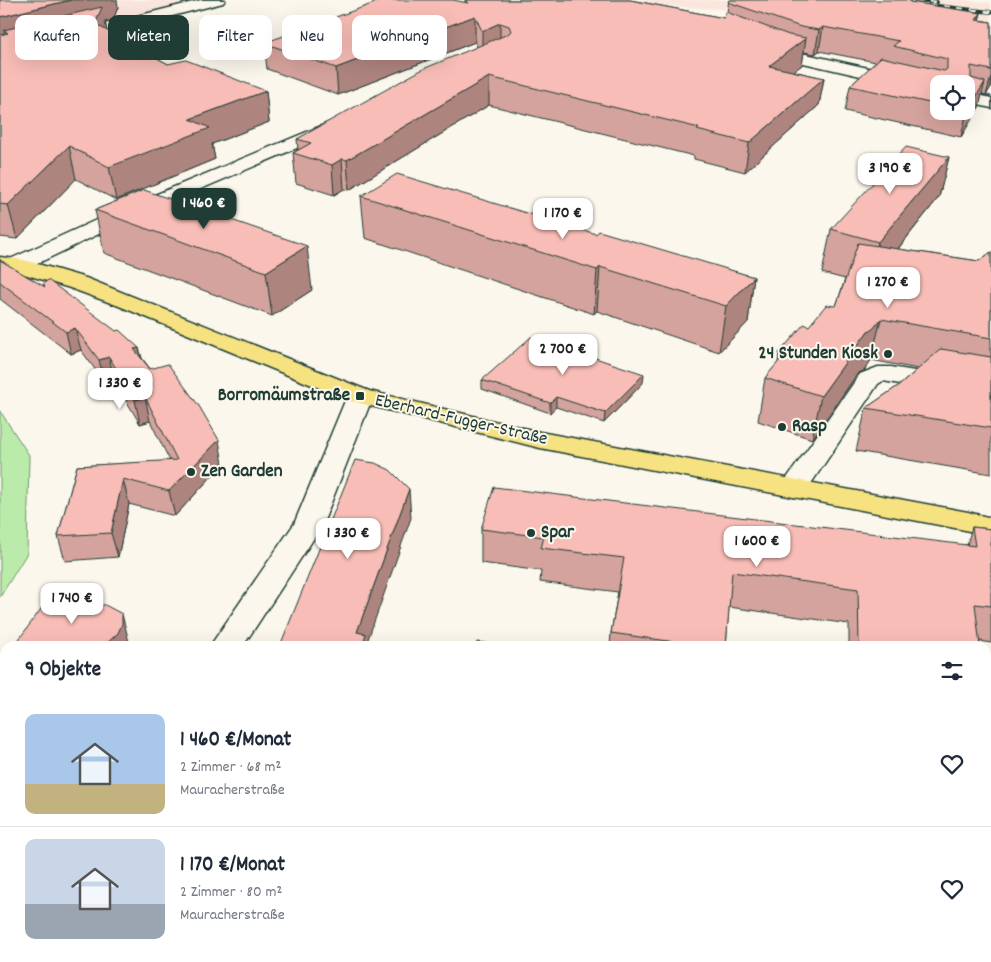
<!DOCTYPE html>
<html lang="de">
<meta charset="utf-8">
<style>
:root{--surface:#fff;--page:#f6f6f7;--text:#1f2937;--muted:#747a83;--line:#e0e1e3;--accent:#1f3d34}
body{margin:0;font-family:Dekko,sans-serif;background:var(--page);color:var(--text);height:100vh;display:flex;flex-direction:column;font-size:19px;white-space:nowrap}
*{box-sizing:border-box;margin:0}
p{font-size:16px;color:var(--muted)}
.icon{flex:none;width:28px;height:28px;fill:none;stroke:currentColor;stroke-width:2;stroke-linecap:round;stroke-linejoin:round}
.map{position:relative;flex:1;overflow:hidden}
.drawer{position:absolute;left:0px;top:641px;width:991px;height:321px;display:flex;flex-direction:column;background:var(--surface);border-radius:15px 15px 0 0;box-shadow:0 5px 20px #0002}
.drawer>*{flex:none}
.hud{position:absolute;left:15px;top:15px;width:500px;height:45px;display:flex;gap:10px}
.controls{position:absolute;left:930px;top:75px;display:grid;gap:10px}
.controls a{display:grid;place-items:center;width:45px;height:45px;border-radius:10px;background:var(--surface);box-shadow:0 5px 20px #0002;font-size:25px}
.price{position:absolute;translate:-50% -42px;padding:0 11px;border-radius:10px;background:#fff;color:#222;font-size:16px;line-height:32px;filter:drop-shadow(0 1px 2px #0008)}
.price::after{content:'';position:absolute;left:50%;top:30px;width:15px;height:11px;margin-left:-8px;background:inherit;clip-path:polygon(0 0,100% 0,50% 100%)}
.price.active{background:var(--accent);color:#fff}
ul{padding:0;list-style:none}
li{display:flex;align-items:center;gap:15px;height:125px;padding:0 25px}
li+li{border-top:1px solid var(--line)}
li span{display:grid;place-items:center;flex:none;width:140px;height:100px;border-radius:10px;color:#555}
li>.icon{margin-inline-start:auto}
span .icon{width:60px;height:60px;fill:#fffc;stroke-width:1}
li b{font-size:21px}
h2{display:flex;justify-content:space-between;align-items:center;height:60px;padding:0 25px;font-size:21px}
.tag{padding:0 18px;border-radius:10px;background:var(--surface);box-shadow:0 5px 20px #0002;font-size:18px;line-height:45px}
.tag.active{background:var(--accent);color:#fff}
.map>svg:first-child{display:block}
</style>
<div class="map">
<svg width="991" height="962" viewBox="0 0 991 962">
<rect width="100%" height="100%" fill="#fbf7ec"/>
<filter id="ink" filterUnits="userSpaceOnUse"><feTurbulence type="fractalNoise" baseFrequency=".02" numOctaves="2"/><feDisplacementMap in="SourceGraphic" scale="10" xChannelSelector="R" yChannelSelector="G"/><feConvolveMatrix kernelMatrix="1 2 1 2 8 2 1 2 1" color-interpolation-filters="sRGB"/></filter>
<g filter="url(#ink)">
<g fill="#fae6dc">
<path d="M0,0H202L0,51Z"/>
<path d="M563,0H961L991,3V25Z"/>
<path d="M986,910H991V962H374L372,958H986Z"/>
</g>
<g fill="#bbebaa" stroke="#6d946f">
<path d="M0,411L29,455L27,553L0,597Z"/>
<path d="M660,958H940L971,962H659Z"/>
</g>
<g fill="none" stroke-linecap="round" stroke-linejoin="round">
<path fill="#6b94ab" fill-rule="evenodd" d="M966,89L991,95V99L966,93Z"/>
<g stroke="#1f3d34" stroke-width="3">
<g id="minor">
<path d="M201,0H225L223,3L0,60V50Z"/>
<path d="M767,41L797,52L939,84V94L786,59L761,49L759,46L761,43Z"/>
<path d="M966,92L991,98V108L966,102Z"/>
<path d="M331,122L337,123L340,127L337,131L130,219L24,270L16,271L8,270L5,265L8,260L116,211Z"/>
<path d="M878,367H891L991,384V400L883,381L878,384L804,494L794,497L784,494L780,488L860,374Z"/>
<path d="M360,388L369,391L373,396L322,526L243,646H210L294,524L347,396L351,391Z"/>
<path d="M95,958H135L136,962H96Z"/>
</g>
</g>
<g stroke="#1f3d34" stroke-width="3">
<path id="major" d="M0,257L24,260L86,278L369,391L540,432L968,512L991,518V537L965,530L540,448L351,401L119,306L70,288L14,271L0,269Z"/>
</g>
<use href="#minor" fill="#fbf7ec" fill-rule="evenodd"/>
<use href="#major" fill="#f7e281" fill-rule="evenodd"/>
<g stroke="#1f3d34" stroke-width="4">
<g id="rail">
<path d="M915,0L937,2"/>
<path d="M929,5L991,12"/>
</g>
</g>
<use href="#rail" stroke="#fbf7ec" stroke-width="2.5" stroke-dasharray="7" stroke-linecap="butt"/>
</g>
<g fill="#d5a39d" stroke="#1f3d34" fill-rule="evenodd">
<path d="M0,0L118,7L113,20L105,22L107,31L168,64L266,91L269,122L212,144L215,159L116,200L76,179L17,239L0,237Z"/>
<path d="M465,0H630L724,18L727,12L729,0L910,2L981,13L979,20L991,22V87L986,95L982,94L979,107L961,137L845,111L850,86L876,62L819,51L815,54L804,52L802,65L793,71L824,78L819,105L745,172L694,159V156L489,105L349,190L344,189L334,195L296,183L293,153L298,150L297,139L477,47L475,42L338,95L267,69L264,43L465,3ZM939,84L966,111H939Z"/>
<path d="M949,157L939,197L898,249L979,261L991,252V474L856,451L866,408L901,384L918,369L871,360L864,371L858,373L812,439L758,421L765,378L778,363L779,353L809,326L836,306L845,279L822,273L831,229Z"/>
<path d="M144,190L312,290L272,316L104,253L95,210Z"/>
<path d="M361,196L596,234L754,277L748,322L719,352L597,311L594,314L365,238Z"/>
<path d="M0,260L139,348L142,358L223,464L175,516L129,504L118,557L65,561L58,536L77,466L170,461L150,421L140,424L114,380L105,383L81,350L71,354L0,299Z"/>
<path d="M482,380L643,383L604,423L556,407L550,413L482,389Z"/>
<path d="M972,527L991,529V643L980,641V646H849V624L729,607L726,646H610L611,633L618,592L540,582L541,571L481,563V529L967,545Z"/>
</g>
<g fill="#ae847f" stroke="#1f3d34">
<path d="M71,0H117L118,7L113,20L105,22L108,34L8,33L4,30L8,46L0,48V17Z"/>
<path d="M981,13L975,36L976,20Z"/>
<path d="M475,16V42L338,95L336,68Z"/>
<path d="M500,23V49L482,57V31Z"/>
<path d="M823,27L819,51L815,54L819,30Z"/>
<path d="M806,38L802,65L765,93L769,66Z"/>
<path d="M489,77V105L349,190L347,160Z"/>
<path d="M991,77V87L986,95Z"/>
<path d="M824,78L819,105L745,172L749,143Z"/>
<path d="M985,82L979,107L961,137L967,111Z"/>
<path d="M266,91L269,122L212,144L215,159L116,200L109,167L190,119Z"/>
<path d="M69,146L76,179L17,239L8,205Z"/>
<path d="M949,157L939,197L868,286L878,242Z"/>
<path d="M342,159L344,189L334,195L332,165Z"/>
<path d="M307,246L312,290L272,316L266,272Z"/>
<path d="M600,267L597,311L594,314L597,270Z"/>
<path d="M754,277L748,322L719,352L726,306Z"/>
<path d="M881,319L871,360L864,371L858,373L812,439L821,396L868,331Z"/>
<path d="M75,328L81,350L71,354L66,332Z"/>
<path d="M139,348L144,371L134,349Z"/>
<path d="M109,357L114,380L105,383L99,360Z"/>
<path d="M644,374L643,383L604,423L605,413Z"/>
<path d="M145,397L150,421L140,424L135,400Z"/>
<path d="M556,397V407L550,413V403Z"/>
<path d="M219,440L223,464L175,516L169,491Z"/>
<path d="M123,479L129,504L118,557L111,533Z"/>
<path d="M409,489L411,518L367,642L368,646H358L357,632Z"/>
<path d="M122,614L130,646H104Z"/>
<path d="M5,755V799L0,804V761Z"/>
<path d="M37,958H42L44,962H37Z"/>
</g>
<g fill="#f8bdb6" stroke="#1f3d34">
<path d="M0,0H71L0,17Z"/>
<path d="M383,0H453L468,3L466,0H630L724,18L726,12L789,35L806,38L769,66L824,78L749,143L697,130L699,128L489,77L347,160L342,159L332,165L293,153L311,143L297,139L423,69L508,34L511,31L509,26L500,23L482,31L475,16L336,68L264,43Z"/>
<path d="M729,0H911L910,2L981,13L976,20L991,22V70L971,66V78L985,82L967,111H966V84H939V105L850,86L881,57L944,71L947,69V59L893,46L899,41L823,27L819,30L801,27L728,2Z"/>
<path d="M102,7L96,22L93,23L168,64L186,60L266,91L190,119L210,128L109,167L69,146L8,205L0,204V35L8,33L4,30Z"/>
<path d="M906,147L949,157L878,242L831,229Z"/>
<path d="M397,174L596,234L599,231L754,277L726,306L600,267L597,270L361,196Z"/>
<path d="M144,190L307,246L266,272L95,210Z"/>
<path d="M858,243L979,261L991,252V338L881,319L873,329L868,331L821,396L765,378L784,355L779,353L804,324L809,326L826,305L836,306Z"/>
<path d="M0,260L45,287L43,284L48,280L116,331L119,330L139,348L134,349L150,369L168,364L199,406L219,440L169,491L123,479L111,533L58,536L77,466L177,460L145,397L135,400L109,357L99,360L75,328L66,332L0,282Z"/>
<path d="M531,337L644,374L605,413L556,397L550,403L482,380Z"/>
<path d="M941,349L991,357V428L866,408L901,384Z"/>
<path d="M355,460L375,463L390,470L409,489L357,632L366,634L362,646H280Z"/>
<path d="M494,487L975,546L972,527L991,529V606L975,604L980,646H859L858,589L732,572L726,646H704L611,633L624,558L541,548L544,537L481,529Z"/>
<path d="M49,598L105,605L122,614V624L118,633L104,646H14Z"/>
<path d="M477,642L507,646H476Z"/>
<path d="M5,662V755L0,761V667Z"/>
<path d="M5,952V958H37V962H0V953Z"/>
<path d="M193,958H289L291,962H194Z"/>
</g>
</g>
<g fill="#1f3d34" stroke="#fbf7ec" stroke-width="2">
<circle cx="888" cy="354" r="5"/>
<rect x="355" y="391" width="10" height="10" rx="2.5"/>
<circle cx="782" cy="427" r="5"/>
<circle cx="191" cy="472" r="5"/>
<circle cx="531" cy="533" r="5"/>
</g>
<g text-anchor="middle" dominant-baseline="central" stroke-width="4" stroke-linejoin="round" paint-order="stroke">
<g font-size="19" font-weight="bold" fill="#1f3d34" stroke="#fbf7ec" text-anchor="start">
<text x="878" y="354" text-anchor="end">24 Stunden Kiosk</text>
<text x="350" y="396" text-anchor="end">Borromäumstraße</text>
<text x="792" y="427">Rasp</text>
<text x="201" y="472">Zen Garden</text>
<text x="541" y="533">Spar</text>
</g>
<g font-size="19" fill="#1f3d34" stroke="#fbf7ec">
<text transform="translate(461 421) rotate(13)">Eberhard-Fugger-Straße</text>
</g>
</g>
</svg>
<div class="controls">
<a><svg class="icon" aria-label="locate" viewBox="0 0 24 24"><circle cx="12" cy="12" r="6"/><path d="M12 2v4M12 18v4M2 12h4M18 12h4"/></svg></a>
</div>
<b class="price" style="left:890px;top:195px">3 190 €</b>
<b class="price active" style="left:204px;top:230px">1 460 €</b>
<b class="price" style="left:563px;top:240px">1 170 €</b>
<b class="price" style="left:888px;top:309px">1 270 €</b>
<b class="price" style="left:563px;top:376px">2 700 €</b>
<b class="price" style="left:120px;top:410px">1 330 €</b>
<b class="price" style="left:348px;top:560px">1 330 €</b>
<b class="price" style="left:757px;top:568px">1 600 €</b>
<b class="price" style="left:72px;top:625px">1 740 €</b>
<div class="hud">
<a class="tag">Kaufen</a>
<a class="tag active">Mieten</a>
<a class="tag">Filter</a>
<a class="tag">Neu</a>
<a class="tag">Wohnung</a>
</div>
<section class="drawer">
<h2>9 Objekte<svg class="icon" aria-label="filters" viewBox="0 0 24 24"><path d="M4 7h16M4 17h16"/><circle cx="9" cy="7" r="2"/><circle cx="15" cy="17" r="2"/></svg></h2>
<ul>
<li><span style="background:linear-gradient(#a9c7e8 70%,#c2b280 0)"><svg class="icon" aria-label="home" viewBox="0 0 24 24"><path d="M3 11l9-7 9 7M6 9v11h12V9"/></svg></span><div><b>1 460 €/Monat</b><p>2 Zimmer · 68 m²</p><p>Mauracherstraße</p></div><svg class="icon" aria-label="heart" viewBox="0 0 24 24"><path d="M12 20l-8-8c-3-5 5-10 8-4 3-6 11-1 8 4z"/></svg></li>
<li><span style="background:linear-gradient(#c9d6e8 65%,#9aa5b1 0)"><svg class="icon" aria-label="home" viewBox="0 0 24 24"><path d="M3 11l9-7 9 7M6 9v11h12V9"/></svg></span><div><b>1 170 €/Monat</b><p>2 Zimmer · 80 m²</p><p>Mauracherstraße</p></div><svg class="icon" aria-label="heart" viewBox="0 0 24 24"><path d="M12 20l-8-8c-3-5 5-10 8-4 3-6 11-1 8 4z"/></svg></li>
</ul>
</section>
</div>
